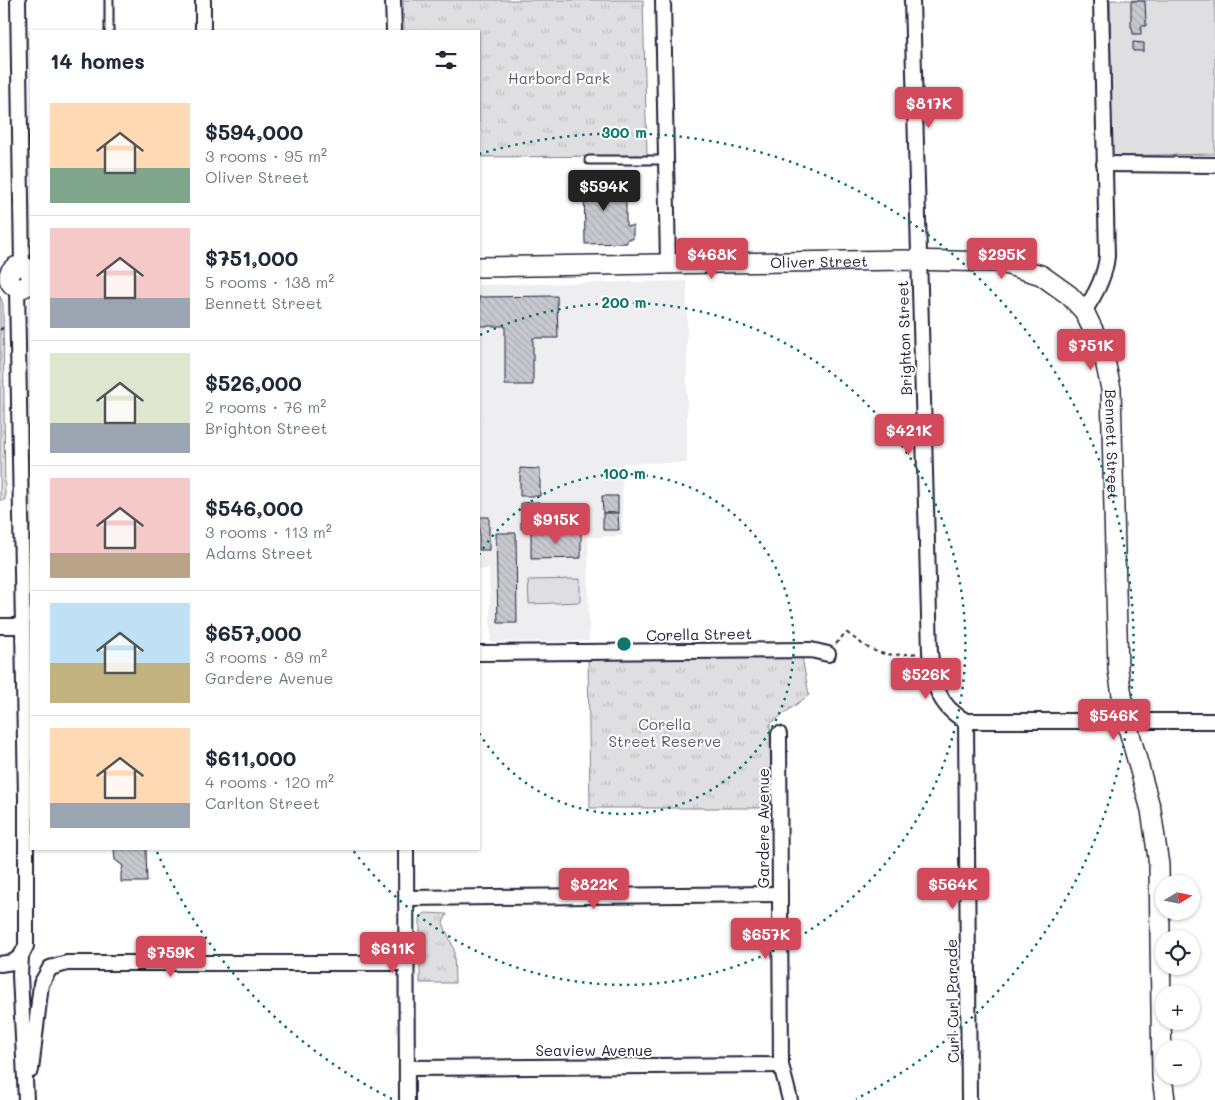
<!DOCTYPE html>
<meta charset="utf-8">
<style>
:root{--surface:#fff;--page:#f2f2f3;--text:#1f2937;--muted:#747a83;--line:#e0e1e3;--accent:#d1495b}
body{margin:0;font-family:Mali,sans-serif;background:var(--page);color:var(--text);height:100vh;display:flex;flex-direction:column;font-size:19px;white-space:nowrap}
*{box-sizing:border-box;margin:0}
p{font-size:16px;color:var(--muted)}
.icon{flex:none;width:28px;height:28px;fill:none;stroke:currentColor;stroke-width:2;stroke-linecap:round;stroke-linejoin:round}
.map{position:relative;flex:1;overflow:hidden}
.side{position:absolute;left:30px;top:30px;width:450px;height:820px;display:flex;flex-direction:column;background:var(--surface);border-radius:0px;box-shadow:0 1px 4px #0004}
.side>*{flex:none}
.needle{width:32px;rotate:80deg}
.fabs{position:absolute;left:1155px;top:875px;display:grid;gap:10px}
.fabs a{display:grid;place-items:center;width:45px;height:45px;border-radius:50%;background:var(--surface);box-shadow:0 1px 4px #0004;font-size:25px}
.price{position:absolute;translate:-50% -42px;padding:0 11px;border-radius:5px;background:var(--accent);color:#fff;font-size:16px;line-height:32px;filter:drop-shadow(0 1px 2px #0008)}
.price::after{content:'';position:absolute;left:50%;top:30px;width:15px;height:11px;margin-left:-8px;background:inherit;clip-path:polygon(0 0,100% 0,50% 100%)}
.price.current{background:#222;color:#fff}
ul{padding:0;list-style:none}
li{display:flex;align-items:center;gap:15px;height:125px;padding:0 20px}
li+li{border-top:1px solid var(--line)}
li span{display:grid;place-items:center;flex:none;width:140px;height:100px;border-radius:0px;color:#555}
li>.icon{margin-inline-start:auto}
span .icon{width:60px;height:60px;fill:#fffc;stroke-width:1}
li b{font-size:21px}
h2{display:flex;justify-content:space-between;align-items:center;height:60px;padding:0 20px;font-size:21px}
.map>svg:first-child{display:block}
</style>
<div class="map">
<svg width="1215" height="1100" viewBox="0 0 1215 1100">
<defs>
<pattern id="park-tufts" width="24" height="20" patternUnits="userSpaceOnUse" patternTransform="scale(1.25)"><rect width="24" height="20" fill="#dfdfe2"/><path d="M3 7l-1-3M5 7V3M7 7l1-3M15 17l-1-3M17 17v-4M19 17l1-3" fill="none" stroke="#bfbfc3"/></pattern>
<pattern id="building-back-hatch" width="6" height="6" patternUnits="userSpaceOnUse" patternTransform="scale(1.25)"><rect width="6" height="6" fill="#c8c8cf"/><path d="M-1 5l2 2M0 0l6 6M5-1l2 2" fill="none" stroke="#acacb3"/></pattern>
</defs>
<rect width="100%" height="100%" fill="#fff"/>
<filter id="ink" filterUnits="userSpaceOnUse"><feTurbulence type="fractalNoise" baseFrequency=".02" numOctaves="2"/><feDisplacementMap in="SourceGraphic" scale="10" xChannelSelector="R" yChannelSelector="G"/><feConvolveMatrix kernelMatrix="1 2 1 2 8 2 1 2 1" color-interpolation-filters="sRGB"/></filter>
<g filter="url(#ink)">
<path fill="#eeeef1" d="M687,281V463H622L623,536L588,537L589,641L491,642L489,569L479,570V285Z"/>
<g fill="#dfdfe2" stroke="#80808e">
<path d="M1110,0H1215V154L1112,156Z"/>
<path d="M580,579V602L529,604L528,580Z"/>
</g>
<g fill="url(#park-tufts)" stroke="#80808e">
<path d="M403,0H643L647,156L479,157V31H404Z"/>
<path d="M0,296L3,304L5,500H0Z"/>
<path d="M784,655L802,657L809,695L770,724L771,808H590L588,656Z"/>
<path d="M425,913L447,914L443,923L454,949L455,983H420V918Z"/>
</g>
<g fill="url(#building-back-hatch)" stroke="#22223b">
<path d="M1131,1H1145L1146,26H1141V34H1133L1132,27H1131Z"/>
<path d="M1133,42L1144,43V51H1133Z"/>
<path d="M584,174H615L616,200H626V226H633V239H627V243L585,244Z"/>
<path d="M557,296L558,338H533V385H505V326H479V297Z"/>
<path d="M520,468L540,469V496H520Z"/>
<path d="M602,496H618V513H603Z"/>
<path d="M539,502L540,529H521V503Z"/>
<path d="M603,513H618L619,530H603Z"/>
<rect x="479" y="517" width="10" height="33"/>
<path d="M531,532H581V558L531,559Z"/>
<path d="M496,533H516L517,623H498Z"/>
<path d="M114,849H146L147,882H121V873L123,866L115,860Z"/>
</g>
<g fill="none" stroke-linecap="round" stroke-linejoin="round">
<g stroke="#22223b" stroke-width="11">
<g id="service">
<path d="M109,0V31"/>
<path d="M589,160H667"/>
</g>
</g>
<g stroke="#22223b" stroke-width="18">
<g id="minor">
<path d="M18,0L22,267"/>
<path d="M203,0V31"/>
<path d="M393,0L394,31"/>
<path d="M663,0L668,264"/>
<path d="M912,0L930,652C933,682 937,706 966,721H1215"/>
<path d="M1104,164L1215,165"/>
<path d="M17,288L26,798V946L21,956L20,975L26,1100"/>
<path d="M1084,311C1096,294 1105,277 1107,256L1101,0"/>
<path d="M0,626H23"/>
<path d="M479,653L811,650L828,654"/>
<path d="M966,721L969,1100"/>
<path d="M779,734L781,1065L790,1100"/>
<path d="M406,849L407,1100"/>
<path d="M408,898L780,894"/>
<path d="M0,964L13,962L21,956"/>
<path d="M408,1068L781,1065"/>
<path d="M31,1070L41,984L50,968L67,963H407"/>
</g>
</g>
<g stroke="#22223b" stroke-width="22">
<g id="secondary">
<circle cx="20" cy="277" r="11"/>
<path id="s1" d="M479,267L904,260L998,262L1041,275L1069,295L1084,311L1103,351L1111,389L1118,670L1126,720L1151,810L1159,865L1162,1077L1165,1100"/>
</g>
</g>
<g stroke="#22223b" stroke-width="2" stroke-dasharray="4 4" stroke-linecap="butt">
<path d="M0,330L6,325"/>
<path d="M836,644L846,632C876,655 881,657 918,653"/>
</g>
<use href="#service" stroke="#fff" stroke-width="7"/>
<use href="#minor" stroke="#fff" stroke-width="14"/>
<use href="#secondary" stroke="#fff" stroke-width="19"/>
</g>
</g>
<g fill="none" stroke="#0f766e" stroke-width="2.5" stroke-dasharray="2.5 5">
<path d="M479 555A170 170 0 1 1 479 733"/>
<path d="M480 335A341 341 0 1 1 352 849"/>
<path d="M392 1099A511 511 0 0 1 157 852M479 154A511 511 0 0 1 856 1099"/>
</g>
<g text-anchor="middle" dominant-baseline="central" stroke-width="4" stroke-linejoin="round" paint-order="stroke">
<g font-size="15" fill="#5b5b6d" stroke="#fff">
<text x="559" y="78">Harbord Park</text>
<text x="665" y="724">Corella<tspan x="665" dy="17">Street Reserve</tspan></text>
</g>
<g font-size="15" fill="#22223b" stroke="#fff">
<text stroke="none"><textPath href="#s1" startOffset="340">Oliver Street</textPath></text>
<text transform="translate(904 338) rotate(-92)">Brighton Street</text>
<text stroke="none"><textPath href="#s1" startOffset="759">Bennett Street</textPath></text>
<text transform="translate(699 634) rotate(-1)">Corella Street</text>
<text transform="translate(763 828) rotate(-90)">Gardere Avenue</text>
<text transform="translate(952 1001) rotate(-91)">Curl Curl Parade</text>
<text x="594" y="1050">Seaview Avenue</text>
</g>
</g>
<circle cx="624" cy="644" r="8" fill="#0f766e" stroke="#fff" stroke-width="2.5"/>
<g font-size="15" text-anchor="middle" font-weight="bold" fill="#0f766e" stroke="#fff" stroke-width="4" stroke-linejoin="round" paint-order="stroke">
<text x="624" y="138">300 m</text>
<text x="624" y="308">200 m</text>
<text x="624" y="479">100 m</text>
</g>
</svg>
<div class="fabs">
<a><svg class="needle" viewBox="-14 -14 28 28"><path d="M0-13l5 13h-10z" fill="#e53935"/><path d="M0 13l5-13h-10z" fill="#747a83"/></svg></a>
<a><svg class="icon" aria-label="locate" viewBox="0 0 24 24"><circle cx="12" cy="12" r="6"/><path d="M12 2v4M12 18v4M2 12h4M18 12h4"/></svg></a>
<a>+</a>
<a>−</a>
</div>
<b class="price" style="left:929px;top:129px">$817K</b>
<b class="price current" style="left:604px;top:212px">$594K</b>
<b class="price" style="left:712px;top:280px">$468K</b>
<b class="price" style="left:1002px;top:280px">$295K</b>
<b class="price" style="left:1091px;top:371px">$751K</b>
<b class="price" style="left:909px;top:456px">$421K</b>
<b class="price" style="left:556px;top:545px">$915K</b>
<b class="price" style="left:926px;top:700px">$526K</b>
<b class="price" style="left:1114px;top:741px">$546K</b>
<b class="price" style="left:594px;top:910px">$822K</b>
<b class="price" style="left:953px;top:910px">$564K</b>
<b class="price" style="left:766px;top:960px">$657K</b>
<b class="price" style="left:393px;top:974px">$611K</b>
<b class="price" style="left:171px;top:978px">$759K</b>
<section class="side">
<h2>14 homes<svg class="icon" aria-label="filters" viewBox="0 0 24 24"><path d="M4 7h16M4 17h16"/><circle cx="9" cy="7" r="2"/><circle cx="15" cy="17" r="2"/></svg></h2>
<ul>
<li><span style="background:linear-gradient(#ffd9b3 65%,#7fa58c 0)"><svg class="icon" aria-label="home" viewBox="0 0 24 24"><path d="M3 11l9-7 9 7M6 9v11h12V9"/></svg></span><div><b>$594,000</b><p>3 rooms · 95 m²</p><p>Oliver Street</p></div></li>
<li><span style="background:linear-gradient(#f6c9c9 70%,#9aa5b1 0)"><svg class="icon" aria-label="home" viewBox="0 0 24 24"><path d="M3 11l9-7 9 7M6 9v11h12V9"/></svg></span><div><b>$751,000</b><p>5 rooms · 138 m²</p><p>Bennett Street</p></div></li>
<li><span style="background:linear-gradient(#dfe7d0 70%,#9aa5b1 0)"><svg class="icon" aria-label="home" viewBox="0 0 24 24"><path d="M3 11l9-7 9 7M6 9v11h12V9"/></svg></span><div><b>$526,000</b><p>2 rooms · 76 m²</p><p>Brighton Street</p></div></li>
<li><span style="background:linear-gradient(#f6c9c9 75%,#b9a48a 0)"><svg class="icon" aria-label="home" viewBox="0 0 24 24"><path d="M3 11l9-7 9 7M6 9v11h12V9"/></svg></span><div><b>$546,000</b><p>3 rooms · 113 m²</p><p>Adams Street</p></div></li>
<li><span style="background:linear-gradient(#bfe0f5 60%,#c2b280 0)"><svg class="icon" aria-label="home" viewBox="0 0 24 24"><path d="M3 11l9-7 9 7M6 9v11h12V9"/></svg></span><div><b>$657,000</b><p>3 rooms · 89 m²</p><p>Gardere Avenue</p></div></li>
<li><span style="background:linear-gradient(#ffd9b3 75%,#9aa5b1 0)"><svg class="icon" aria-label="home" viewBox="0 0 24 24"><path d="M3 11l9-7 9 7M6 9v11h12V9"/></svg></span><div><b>$611,000</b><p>4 rooms · 120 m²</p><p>Carlton Street</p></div></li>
</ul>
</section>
</div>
